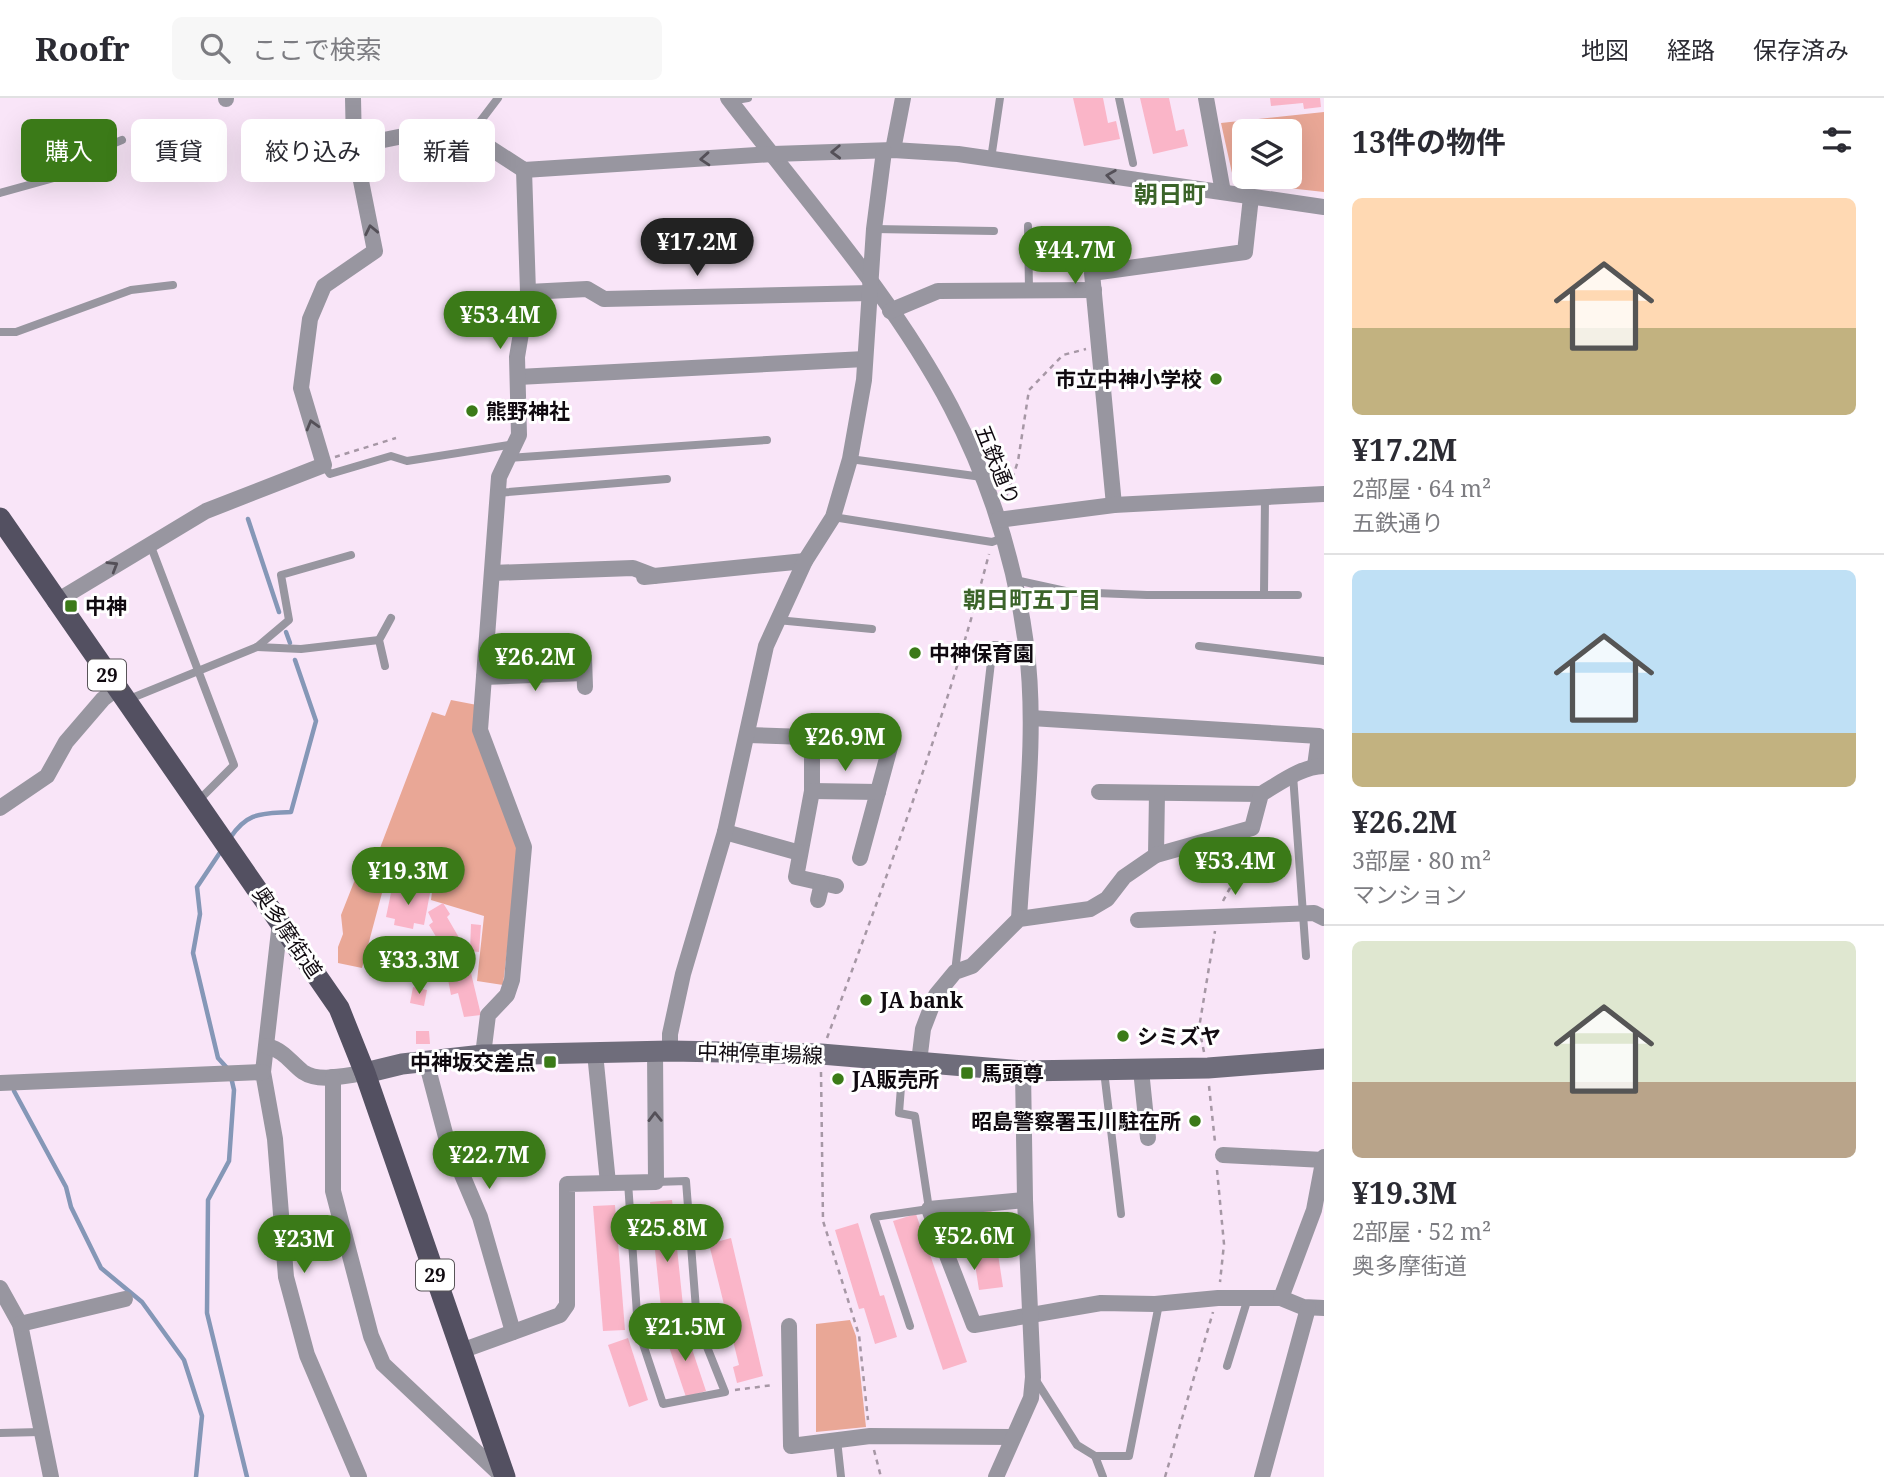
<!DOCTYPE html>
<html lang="ja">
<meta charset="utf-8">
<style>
:root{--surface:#fff;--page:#f7f7f7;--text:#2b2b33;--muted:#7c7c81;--line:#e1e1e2;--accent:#3b7a18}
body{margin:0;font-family:"Noto Serif","Noto Sans JP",serif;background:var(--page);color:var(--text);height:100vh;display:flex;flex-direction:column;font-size:26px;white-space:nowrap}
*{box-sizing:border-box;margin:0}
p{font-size:23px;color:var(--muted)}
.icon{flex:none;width:38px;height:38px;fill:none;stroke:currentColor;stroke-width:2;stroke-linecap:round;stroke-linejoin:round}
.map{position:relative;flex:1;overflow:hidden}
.panel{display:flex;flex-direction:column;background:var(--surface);width:560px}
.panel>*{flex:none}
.guide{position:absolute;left:21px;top:21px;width:665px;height:63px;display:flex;gap:14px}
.tools{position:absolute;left:1232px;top:21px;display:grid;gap:14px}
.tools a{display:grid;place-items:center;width:70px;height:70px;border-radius:10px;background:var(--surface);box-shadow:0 7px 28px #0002;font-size:35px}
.price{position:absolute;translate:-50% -60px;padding:0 16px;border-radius:24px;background:var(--accent);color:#fff;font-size:23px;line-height:46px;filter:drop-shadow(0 2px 4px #0008)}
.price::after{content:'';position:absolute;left:50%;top:42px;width:21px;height:16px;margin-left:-10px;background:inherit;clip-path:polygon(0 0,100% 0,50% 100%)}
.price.current{background:#222;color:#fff}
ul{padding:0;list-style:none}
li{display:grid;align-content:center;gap:14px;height:371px;padding:0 28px}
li+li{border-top:2px solid var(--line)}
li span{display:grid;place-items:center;height:217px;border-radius:10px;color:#555}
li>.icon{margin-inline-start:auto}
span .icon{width:126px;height:126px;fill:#fffc;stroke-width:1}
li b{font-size:30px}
h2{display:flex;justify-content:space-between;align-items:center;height:84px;padding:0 28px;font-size:30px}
.chip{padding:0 24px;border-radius:10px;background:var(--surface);box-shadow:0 7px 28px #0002;font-size:24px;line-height:63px}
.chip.current{background:var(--accent);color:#fff}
header{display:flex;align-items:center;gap:42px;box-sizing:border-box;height:98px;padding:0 35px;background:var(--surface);border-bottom:2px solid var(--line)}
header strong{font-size:33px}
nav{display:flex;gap:38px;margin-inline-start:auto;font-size:24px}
.search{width:490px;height:63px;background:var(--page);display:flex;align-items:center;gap:18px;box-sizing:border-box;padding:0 24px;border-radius:10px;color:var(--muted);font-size:26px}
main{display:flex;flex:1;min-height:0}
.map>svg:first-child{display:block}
</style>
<header>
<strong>Roofr</strong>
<div class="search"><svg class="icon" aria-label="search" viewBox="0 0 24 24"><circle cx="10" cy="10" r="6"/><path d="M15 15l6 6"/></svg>ここで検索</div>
<nav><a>地図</a><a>経路</a><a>保存済み</a></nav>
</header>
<main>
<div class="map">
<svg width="1324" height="1379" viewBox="0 0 1324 1379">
<rect width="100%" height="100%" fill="#f9e5f8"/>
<g fill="#e9a796" fill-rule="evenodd">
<path d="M1324,14V94L1234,84L1221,25ZM1290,33V79H1244V33Z"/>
<path d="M451,602L477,607L519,752L503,887L477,883L484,818L431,802L432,794L386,780L362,870L338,865V849L343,836L341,817L356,779L375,749L380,750L432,614L445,618Z"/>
<path d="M850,1222L856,1238L866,1329L816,1334V1226Z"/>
</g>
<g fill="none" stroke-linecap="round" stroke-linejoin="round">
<g stroke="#8597b7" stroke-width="4.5">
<path d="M248,421L279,514"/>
<path d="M286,534L290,545"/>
<path d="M230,740C248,713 262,716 291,714L316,623L295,562"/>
<path d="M221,753L197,789L200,816L193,855L218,960L228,971"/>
<path d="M231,979L234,992L229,1063L208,1102L207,1215L247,1379"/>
<path d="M14,993L66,1089L71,1109L101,1170L142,1204L184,1262L202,1318L196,1379"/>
</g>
</g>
<g fill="#fab5c8">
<path d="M1073,0H1103L1108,25L1116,23L1120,41L1084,48Z"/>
<path d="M1140,0H1169L1176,33L1184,31L1188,48L1153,56Z"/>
<path d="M1270,0H1320L1321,9L1304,11L1303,5L1271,8Z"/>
<path d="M406,788L430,795L424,827L414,825L413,831L394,827L395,821L386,819L392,790L404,792Z"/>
<path d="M443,805L450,816L447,819L465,850L481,917L464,919L458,895L451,897L446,871L441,872L438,859L443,857L442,853L458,849L456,844L447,850L444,845L441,847L429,827L433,824L428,814Z"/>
<path d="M471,826L481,827L479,854L470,853Z"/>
<path d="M413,889L427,892L424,908L410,905Z"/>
<path d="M416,933H429L430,946H416Z"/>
<path d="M672,1102L685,1227L663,1229L650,1104Z"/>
<path d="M615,1107L625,1232L603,1233L593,1108Z"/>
<path d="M991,1110L1003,1189L979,1192L967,1114Z"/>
<path d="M916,1116L967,1264L943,1272L893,1123Z"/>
<path d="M858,1125L880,1198L884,1197L897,1239L875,1246L864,1210L859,1211L835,1132Z"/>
<path d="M731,1140L763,1278L737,1285L733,1269L739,1267L709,1146Z"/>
<path d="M685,1230L706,1293L686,1299L665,1237Z"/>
<path d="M628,1240L648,1302L629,1309L608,1247Z"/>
</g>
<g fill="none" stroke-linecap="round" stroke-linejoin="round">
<g stroke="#a697a5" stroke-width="2.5" stroke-dasharray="5 5" stroke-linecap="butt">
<path d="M335,359L396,340"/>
<path d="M1006,399L1018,363L1029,292L1063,257L1086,251"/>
<path d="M1223,803L1244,764L1249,746"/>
<path d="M827,940C886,781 946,620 989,456"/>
<path d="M1204,954L1199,930L1215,833"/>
<path d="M821,974L823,1123L859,1237L868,1322"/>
<path d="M1209,988L1215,1044"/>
<path d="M1217,1072L1224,1146L1220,1184"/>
<path d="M735,1292L773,1287"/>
<path d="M874,1352L881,1379"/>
<path d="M1165,1379L1213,1214"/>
</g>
<g stroke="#9896a0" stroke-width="8">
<path d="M1119,0L1133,65"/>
<path d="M730,3L748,0"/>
<path d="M470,37L498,0"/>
<path d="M991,61L1000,0"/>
<path d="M0,95L72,75L78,60L122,42"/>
<path d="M1028,128L1029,192"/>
<path d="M874,131L994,133"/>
<path d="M0,234H16L131,192L173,187"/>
<path d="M508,360L767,342"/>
<path d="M850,361L982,379"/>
<path d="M324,367L330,376L391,358L407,363L515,346"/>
<path d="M497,395L667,381"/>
<path d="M833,419L992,444L1003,440"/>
<path d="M150,446L234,667L198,703"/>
<path d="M1015,482L1070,494L1147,497H1298"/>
<path d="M1264,496L1265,400"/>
<path d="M777,522L872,531"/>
<path d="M1199,548L1324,563"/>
<path d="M257,549L301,551L379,542"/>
<path d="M385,568L379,542L391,520"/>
<path d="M127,602L257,549L289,522L281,477L351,457"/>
<path d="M1293,677L1306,858"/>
<path d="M955,874L993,547L1026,548"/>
<path d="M903,963L899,1015L915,1018L929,1111L874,1119L910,1228"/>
<path d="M1104,973L1121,1116"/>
<path d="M628,1084L638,1231L663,1306L725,1294L697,1224L686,1083L656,1084"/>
<path d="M1227,1268L1248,1200"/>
<path d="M1035,1281L1077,1347L1095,1358L1103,1379"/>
<path d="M0,1335L40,1334"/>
<path d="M837,1342L841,1379"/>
<path d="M1095,1358H1129L1159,1206"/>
</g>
<g stroke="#9896a0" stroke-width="16">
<path d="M226,0V1"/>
<path d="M728,0C804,100 892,197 951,309C989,382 1015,464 1026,546C1038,636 1024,730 1019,821"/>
<path d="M1206,0L1223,94"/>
<path d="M354,48L428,33L470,37L524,72L773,56L893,52L958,56L1324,109"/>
<path d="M893,52L903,0"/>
<path d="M528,194L587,191L604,201L870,195"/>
<path d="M890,213L938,193L1094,192"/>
<path d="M518,279L865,261"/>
<path d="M1114,407L1092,175L1245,154L1251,99"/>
<path d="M998,422L1114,407L1324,396"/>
<path d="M492,475L633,470L654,478"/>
<path d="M644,479L805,463"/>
<path d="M55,504L206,413L324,367L301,290L310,221L324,188L375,153L354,48L353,0"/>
<path d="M584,560L585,589"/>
<path d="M484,579L584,575"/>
<path d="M1031,620L1319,638L1315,668"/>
<path d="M748,637L892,642L860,760"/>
<path d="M812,639V693L796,779L836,788"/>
<path d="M812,693L878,694"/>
<path d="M1099,694L1261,696"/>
<path d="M0,710L47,678L66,644L103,601L116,591"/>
<path d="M725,734L800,755"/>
<path d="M1156,757L1157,695"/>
<path d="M818,802L822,785"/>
<path d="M1138,822L1314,815L1324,820"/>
<path d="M280,824L263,974L275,1041L286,1179L307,1257L359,1379"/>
<path d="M267,948C285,953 290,964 303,974C319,985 347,977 365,975"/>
<path d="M670,953V936L683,876L725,734L766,548L805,463L833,419L850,361L864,282L874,131L884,53"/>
<path d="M595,955L608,1085"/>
<path d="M483,957L488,917L507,897L512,882L524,749L480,632L499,379L519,337L517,259L528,194L524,72"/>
<path d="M426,963L446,1039L480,1119L513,1234"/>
<path d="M919,964L923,931L936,897L955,874L972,868L1019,821L1090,811L1107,801L1124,779L1156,757L1252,730L1261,696C1280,685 1302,668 1324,668"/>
<path d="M1141,972L1148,1040"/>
<path d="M333,979V1093L371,1238L383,1266L503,1379"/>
<path d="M0,985L263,974"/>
<path d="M1223,1057L1324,1062"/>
<path d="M1025,1102L929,1111L974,1227L1101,1205L1155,1206L1218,1200H1281L1303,1209L1324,1210"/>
<path d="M0,1190L20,1226L51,1379"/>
<path d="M1281,1200L1314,1112L1324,1059"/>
<path d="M20,1226L125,1201"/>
<path d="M789,1228L791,1348L870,1338L1012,1339"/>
<path d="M461,1253L560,1217L567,1207V1086L656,1084L655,953"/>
<path d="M996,1379L1031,1300L1033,1279L1025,1102L1023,973"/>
<path d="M1262,1379L1308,1210"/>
</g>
<path stroke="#6f6d7b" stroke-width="21" d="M365,975L402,966L483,957L670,953L821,956L1023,973L1208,970L1324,961"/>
<path stroke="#535061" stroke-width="21" d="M0,420L339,910L365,975L505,1379"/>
</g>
<defs><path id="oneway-chevron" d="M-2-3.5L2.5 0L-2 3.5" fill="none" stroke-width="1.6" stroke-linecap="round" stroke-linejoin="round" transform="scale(1.75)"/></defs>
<g stroke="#545058">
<use href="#oneway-chevron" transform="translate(836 54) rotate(178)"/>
<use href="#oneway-chevron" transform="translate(705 61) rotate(176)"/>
<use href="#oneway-chevron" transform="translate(1111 78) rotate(-172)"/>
<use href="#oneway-chevron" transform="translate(371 132) rotate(-102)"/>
<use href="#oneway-chevron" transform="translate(312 327) rotate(-106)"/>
<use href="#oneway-chevron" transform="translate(113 468) rotate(-31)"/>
<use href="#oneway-chevron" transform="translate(655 1019) rotate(-91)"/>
</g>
<g fill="#3b7a18" stroke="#fff" stroke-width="2.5">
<circle cx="1216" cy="281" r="7"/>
<circle cx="472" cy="313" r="7"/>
<rect x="64" y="501" width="14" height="14" rx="3.5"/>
<circle cx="915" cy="555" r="7"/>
<circle cx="866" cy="902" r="7"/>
<circle cx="1123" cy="938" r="7"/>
<rect x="543" y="957" width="14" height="14" rx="3.5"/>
<rect x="960" y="968" width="14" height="14" rx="3.5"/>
<circle cx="838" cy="981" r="7"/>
<circle cx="1195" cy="1023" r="7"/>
</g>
<g text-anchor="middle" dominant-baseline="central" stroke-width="6" stroke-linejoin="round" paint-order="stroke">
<g fill="#fff" stroke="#585458" stroke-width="2">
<rect x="88" y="561.5" width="38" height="31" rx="5"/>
<rect x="416" y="1161.5" width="38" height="31" rx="5"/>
</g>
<g font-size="19" font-weight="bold" fill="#100a10">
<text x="107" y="577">29</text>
<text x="435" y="1177">29</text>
</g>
<g font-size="21" font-weight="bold" fill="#100a10" stroke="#fff" text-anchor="start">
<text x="1202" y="281" text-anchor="end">市立中神小学校</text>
<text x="486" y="313">熊野神社</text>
<text x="85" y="508">中神</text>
<text x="929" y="555">中神保育園</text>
<text x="880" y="902">JA bank</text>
<text x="1137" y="938">シミズヤ</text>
<text x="536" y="964" text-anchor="end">中神坂交差点</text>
<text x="981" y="975">馬頭尊</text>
<text x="852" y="981">JA販売所</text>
<text x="1181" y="1023" text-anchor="end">昭島警察署玉川駐在所</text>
</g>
<g font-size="21" fill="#100a10" stroke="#fff">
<text transform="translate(998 367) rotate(68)">五鉄通り</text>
<text transform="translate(288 834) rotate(56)">奥多摩街道</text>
<text transform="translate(760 955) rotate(2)">中神停車場線</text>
</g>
<g font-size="23" font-weight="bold" fill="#3b6429" stroke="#fff">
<text x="1032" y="501">朝日町五丁目</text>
</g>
<g font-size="24" font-weight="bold" fill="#3b6429" stroke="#fff">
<text x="1170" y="95">朝日町</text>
</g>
</g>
</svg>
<div class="tools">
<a><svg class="icon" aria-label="layers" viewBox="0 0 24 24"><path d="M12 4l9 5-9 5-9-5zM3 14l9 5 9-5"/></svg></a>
</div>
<b class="price current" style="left:697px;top:180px">¥17.2M</b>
<b class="price" style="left:1075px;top:188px">¥44.7M</b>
<b class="price" style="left:500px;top:253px">¥53.4M</b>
<b class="price" style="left:535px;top:595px">¥26.2M</b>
<b class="price" style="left:845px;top:675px">¥26.9M</b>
<b class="price" style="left:1235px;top:799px">¥53.4M</b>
<b class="price" style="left:408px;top:809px">¥19.3M</b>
<b class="price" style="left:419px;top:898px">¥33.3M</b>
<b class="price" style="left:489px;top:1093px">¥22.7M</b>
<b class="price" style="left:667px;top:1166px">¥25.8M</b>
<b class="price" style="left:974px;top:1174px">¥52.6M</b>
<b class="price" style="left:304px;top:1177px">¥23M</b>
<b class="price" style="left:685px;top:1265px">¥21.5M</b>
<div class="guide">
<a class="chip current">購入</a>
<a class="chip">賃貸</a>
<a class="chip">絞り込み</a>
<a class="chip">新着</a>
</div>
</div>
<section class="panel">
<h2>13件の物件<svg class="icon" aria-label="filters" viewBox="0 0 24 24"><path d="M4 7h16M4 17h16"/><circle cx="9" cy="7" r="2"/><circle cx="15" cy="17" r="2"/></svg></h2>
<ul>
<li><span style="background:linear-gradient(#ffd9b3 60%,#c2b280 0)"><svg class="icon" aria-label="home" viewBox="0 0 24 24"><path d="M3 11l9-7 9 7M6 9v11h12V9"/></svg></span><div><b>¥17.2M</b><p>2部屋 · 64 m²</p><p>五鉄通り</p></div></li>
<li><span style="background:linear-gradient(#bfe0f5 75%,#c2b280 0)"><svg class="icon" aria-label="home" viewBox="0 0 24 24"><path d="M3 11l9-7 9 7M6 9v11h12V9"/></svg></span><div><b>¥26.2M</b><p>3部屋 · 80 m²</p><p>マンション</p></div></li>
<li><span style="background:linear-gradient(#dfe7d0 65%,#b9a48a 0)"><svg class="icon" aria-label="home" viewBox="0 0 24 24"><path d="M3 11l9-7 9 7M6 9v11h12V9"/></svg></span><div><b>¥19.3M</b><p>2部屋 · 52 m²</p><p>奥多摩街道</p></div></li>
</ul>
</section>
</main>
